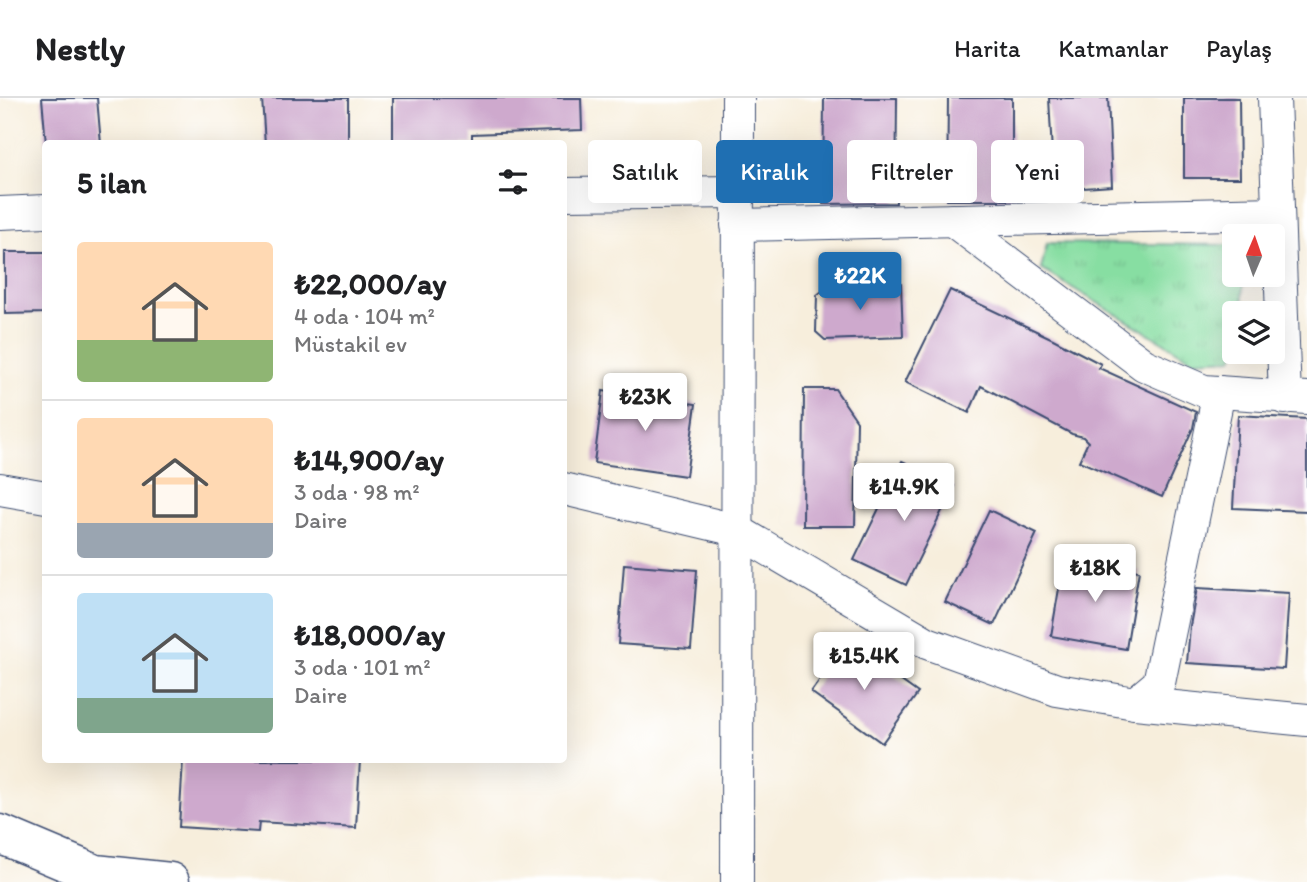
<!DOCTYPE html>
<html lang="tr">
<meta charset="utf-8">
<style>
:root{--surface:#fff;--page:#f6f6f6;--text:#202124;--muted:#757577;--line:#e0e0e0;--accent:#1f6fb2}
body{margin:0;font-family:Itim,sans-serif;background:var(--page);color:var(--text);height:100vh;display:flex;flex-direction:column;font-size:26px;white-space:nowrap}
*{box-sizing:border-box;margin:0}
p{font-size:23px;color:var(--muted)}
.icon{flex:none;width:38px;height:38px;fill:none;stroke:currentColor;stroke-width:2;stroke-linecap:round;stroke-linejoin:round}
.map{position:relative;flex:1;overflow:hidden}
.panel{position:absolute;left:42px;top:42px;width:525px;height:623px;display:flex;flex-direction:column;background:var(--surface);border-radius:7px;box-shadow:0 7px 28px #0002}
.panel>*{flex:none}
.top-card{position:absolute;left:588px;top:42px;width:612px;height:63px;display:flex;gap:14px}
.needle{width:46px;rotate:2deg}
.controls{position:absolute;left:1222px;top:126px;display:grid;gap:14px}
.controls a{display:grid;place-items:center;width:63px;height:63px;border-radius:7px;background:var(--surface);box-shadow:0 7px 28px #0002;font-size:35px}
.price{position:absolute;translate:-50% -60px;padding:0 16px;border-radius:7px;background:#fff;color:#222;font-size:23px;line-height:46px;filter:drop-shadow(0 2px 4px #0008)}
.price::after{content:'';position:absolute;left:50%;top:42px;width:21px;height:16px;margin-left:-10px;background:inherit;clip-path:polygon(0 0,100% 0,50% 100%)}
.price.active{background:var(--accent);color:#fff}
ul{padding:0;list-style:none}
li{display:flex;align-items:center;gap:21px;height:175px;padding:0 35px}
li+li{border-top:2px solid var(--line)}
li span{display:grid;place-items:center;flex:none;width:196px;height:140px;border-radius:7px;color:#555}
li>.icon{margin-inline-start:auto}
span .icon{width:84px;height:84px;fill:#fffc;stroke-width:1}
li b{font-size:30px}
h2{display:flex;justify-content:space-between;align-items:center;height:84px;padding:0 35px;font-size:30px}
.chip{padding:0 24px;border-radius:7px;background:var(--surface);box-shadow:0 7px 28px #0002;font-size:24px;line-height:63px}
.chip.active{background:var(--accent);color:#fff}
header{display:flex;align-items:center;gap:42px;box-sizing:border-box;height:98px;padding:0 35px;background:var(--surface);border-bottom:2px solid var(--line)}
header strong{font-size:33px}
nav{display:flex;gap:38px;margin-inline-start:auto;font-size:24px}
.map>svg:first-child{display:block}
</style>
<header>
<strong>Nestly</strong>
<nav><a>Harita</a><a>Katmanlar</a><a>Paylaş</a></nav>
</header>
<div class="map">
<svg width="1307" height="784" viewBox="0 0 1307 784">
<defs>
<pattern id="park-tufts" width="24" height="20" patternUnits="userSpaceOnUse" patternTransform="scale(1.75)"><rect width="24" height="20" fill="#87dea2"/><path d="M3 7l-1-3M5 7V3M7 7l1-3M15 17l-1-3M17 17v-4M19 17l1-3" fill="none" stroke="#74bf8e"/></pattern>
</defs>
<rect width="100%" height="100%" fill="#fff"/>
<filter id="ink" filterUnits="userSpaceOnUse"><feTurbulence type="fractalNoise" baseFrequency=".0143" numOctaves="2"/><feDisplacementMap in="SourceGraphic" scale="14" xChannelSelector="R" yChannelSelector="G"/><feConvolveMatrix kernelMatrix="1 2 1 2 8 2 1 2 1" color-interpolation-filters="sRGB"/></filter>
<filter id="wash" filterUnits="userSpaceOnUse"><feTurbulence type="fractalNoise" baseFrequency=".00686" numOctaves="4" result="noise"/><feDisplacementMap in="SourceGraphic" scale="28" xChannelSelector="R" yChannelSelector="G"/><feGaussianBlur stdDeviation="1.57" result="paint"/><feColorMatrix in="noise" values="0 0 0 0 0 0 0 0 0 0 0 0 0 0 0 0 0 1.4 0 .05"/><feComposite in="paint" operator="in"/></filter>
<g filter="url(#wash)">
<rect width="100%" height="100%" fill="#f7eedc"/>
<path fill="url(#park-tufts)" stroke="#518680" stroke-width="2" d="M1047,145L1234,147V177H1243V215H1234V254H1236L1233,260L1193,262L1041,171Z"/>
<g id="blocks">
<g fill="#cea9cd">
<path d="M42,0H97L101,46H46Z"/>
<path d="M262,0H348V46H265Z"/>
<path d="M393,0H581L582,32L472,36V46H393Z"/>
<path d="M824,0H897L896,105L823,106Z"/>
<path d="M948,0H1012V102H947Z"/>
<path d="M1049,0H1108L1112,88L1054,92Z"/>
<path d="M1184,0H1239L1240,80H1184Z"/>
<path d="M5,154H46V215L5,216Z"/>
<path d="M901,186L903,239L825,242L816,234L817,197L829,188Z"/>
<path d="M950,192L1053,241L1101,266L1099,270L1196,314L1193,330L1162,399L1079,363L1088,344L1083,339L1072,336L981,288L969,315L905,284Z"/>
<path d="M804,291H835L857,323L855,428H803Z"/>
<path d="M603,293L696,306L686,378L594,365Z"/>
<path d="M1238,317L1307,321V413L1233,410Z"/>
<path d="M902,363L954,388L906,487L854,462Z"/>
<path d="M989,412L1037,435L994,527L945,504Z"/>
<path d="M1064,461L1139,473L1126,551L1051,538Z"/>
<path d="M624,466L697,472L691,551L618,546Z"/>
<path d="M1197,490L1289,495L1284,571L1187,565L1190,528Z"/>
<path d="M847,544L918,595L882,645L811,594Z"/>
<path d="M183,662H360L356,730L259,724L258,734L179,729Z"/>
</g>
</g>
</g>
<g filter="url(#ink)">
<use href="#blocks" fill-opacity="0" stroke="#3c4c71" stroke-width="2"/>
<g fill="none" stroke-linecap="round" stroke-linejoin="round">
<g stroke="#3c4c71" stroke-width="34">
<g id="street">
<path d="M1274,0L1285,300"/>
<path d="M564,96L738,94"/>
<path d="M0,115L46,113"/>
<path d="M952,122L1144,267L1204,293L1307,300"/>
<path d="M737,127L1277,115"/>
<path d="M0,391L46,399"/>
<path d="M564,391L736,432L927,545L1057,592L1135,605L1159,585L1219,294"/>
<path d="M1135,605L1307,622"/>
<path d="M737,784L738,0"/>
</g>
</g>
<g stroke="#3c4c71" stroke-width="41">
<path id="secondary" d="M0,736L95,776L170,784"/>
</g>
<use href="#street" stroke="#fff" stroke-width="32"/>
<use href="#secondary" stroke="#fff" stroke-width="38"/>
</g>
</g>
</svg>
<div class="controls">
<a><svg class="needle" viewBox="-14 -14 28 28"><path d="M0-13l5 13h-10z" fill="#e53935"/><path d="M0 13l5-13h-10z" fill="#757577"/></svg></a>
<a><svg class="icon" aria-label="layers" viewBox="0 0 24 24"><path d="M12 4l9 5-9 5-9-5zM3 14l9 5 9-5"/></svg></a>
</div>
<b class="price active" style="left:860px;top:214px">₺22K</b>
<b class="price" style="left:645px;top:335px">₺23K</b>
<b class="price" style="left:904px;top:425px">₺14.9K</b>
<b class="price" style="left:1095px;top:506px">₺18K</b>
<b class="price" style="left:864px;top:594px">₺15.4K</b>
<div class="top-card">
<a class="chip">Satılık</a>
<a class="chip active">Kiralık</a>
<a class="chip">Filtreler</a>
<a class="chip">Yeni</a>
</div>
<section class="panel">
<h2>5 ilan<svg class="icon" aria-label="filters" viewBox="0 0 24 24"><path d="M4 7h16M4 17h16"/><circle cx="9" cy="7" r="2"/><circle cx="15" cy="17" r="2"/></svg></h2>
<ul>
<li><span style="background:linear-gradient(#ffd9b3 70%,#8fb573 0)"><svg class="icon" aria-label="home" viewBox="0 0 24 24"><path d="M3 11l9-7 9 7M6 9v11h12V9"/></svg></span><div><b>₺22,000/ay</b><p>4 oda · 104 m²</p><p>Müstakil ev</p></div></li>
<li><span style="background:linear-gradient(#ffd9b3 75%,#9aa5b1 0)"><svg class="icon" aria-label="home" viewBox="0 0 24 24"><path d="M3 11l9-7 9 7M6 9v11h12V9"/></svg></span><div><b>₺14,900/ay</b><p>3 oda · 98 m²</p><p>Daire</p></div></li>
<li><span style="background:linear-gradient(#bfe0f5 75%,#7fa58c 0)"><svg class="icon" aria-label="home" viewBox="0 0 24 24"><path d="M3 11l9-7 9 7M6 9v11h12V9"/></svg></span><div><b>₺18,000/ay</b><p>3 oda · 101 m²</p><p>Daire</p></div></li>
</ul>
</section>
</div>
